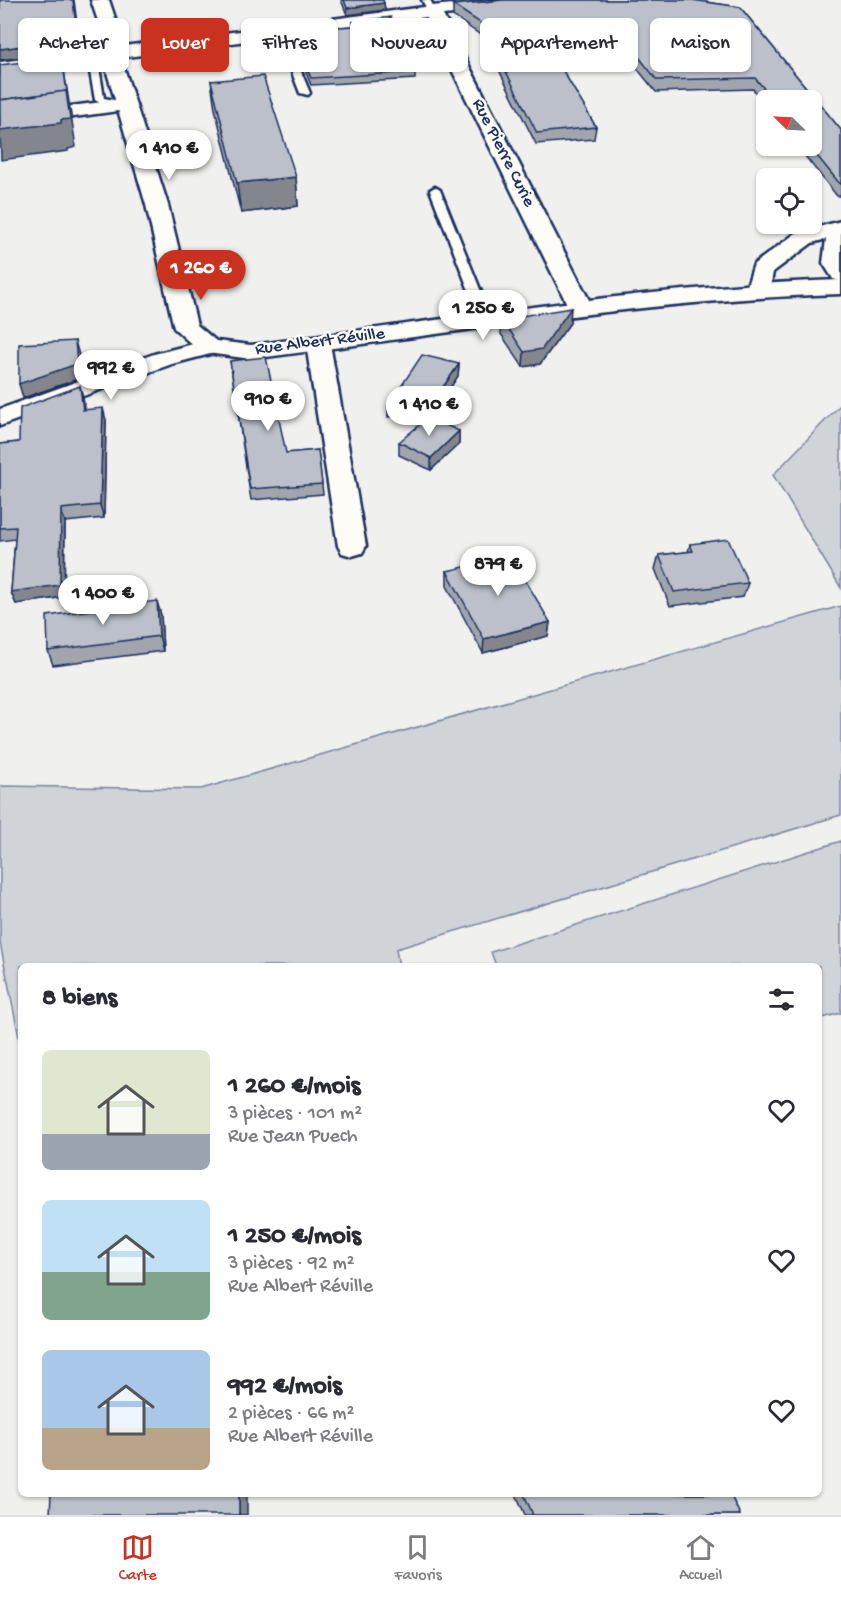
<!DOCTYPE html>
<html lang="fr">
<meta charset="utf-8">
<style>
:root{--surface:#fff;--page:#f7f7f7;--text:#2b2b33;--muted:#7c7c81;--line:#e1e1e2;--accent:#c8321e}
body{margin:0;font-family:"Gochi Hand",sans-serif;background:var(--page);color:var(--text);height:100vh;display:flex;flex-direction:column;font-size:22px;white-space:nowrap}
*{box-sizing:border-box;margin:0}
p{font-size:20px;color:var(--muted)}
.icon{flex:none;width:33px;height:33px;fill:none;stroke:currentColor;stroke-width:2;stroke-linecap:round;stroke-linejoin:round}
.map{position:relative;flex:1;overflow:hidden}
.details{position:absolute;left:18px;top:963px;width:804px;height:534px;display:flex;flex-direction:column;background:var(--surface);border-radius:9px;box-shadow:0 2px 4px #0004}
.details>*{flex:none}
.hud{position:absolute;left:18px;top:18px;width:806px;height:54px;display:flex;gap:12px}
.needle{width:39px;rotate:294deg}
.controls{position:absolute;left:756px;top:90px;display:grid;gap:12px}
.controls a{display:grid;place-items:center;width:66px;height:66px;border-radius:9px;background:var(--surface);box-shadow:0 2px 4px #0004;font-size:30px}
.price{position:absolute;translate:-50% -51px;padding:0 14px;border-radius:21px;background:#fff;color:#222;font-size:20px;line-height:39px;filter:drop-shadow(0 2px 3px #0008)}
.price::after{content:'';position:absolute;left:50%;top:36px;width:18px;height:14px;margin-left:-9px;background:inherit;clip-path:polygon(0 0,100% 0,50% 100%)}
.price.active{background:var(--accent);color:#fff}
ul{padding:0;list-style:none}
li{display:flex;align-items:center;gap:18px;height:150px;padding:0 24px}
li span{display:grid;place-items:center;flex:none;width:168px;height:120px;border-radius:9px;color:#555}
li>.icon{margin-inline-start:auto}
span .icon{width:72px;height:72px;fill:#fffc;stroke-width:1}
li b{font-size:26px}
h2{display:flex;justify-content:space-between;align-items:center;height:72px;padding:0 24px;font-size:26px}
.tag{padding:0 21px;border-radius:9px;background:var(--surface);box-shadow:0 2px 4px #0004;font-size:21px;line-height:54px}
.tag.active{background:var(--accent);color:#fff}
.menu{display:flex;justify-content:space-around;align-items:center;height:84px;border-top:2px solid var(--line);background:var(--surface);font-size:16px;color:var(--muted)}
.menu a{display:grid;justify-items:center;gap:3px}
.menu .active{color:var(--accent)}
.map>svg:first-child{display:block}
</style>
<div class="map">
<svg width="841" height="1515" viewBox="0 0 841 1515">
<rect width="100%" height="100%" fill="#f0f0ee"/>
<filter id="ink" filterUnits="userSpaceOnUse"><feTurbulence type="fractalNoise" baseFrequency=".0167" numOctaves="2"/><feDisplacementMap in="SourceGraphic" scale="12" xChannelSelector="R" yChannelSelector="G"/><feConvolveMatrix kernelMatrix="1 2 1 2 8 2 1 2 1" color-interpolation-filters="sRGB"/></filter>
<g filter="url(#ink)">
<g fill="#d0d3d8" stroke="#76819b" stroke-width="1.5">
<path d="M841,404V588L773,475Z"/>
<path d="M841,606V815L396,949L399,966H21V1047L0,943V786L201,789Z"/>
<path d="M841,841V1013L819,1019V966H496L491,952Z"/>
</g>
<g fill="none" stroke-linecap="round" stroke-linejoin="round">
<g stroke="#1b2f5e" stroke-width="5">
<g id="lane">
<path d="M422,0H430L436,11L435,13H429Z"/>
<path d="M277,29L284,31L310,93L308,95L300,93L276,31Z"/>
<path d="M107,50L115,52L99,67L104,98L129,103V107L100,103L95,100L89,66Z"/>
<path d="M435,187L440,190L492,319L490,322H482L480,319L430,190Z"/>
</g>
</g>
<g stroke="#1b2f5e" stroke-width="5">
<g id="street">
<path d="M493,0H557L554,4L548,5L443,15L592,306L588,311L580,313L572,311L568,306L426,17L0,74V62L432,6Z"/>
<path d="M126,99L133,101L136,105L133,109L0,127V115Z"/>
<path d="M841,221V281L833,279L823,263L826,239L812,243L773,272L770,289L766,294L758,296L750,294L746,289L754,264L796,233Z"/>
<path d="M318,337L327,339L330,344L366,546L362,553L352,556L342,553L338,546L306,344L309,339Z"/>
<path d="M209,340L218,342L221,347L218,352L172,364L0,426V409L154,354Z"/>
</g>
</g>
<g stroke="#1b2f5e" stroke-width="5">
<path id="secondary" d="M91,0H109L117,24L119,52L168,205L197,325L216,341L251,345C448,320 642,286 841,280V294C642,300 448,334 251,359L200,352L174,328L146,205L101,52L99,24Z"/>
</g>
<use href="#lane" fill="#fdfcf7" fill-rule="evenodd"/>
<use href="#street" fill="#fdfcf7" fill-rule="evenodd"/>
<use href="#secondary" fill="#fdfcf7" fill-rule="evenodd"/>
</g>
<g fill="#a1a5ae" stroke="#1b2f5e" stroke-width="1.5">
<path d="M341,0H383L385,10L347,15Z"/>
<path d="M503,0H692L740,7L841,130V196H837L797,146H812V100H766V106L753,89L656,92L615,41L548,46L596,127L594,139L536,144L482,36L453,16V5Z"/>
<path d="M353,22L415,72V79L311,85L292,37L291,30L353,26Z"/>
<path d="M211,81L296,177L298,206L241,213L215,109Z"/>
<path d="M502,319L570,323L540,364L523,367L501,334Z"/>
<path d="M230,361L286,453L318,450L323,494L251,500Z"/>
<path d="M459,364L458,376L434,412L388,417V406Z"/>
<path d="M80,386L83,398L85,410L106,420L104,518L65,522L64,597L16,604L11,592L15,539L0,541V444L19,442Z"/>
<path d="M459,431V444L431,470L399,455V442Z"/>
<path d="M690,544L748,583L743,597L670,606L655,569L659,555L688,552Z"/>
<path d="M447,571L550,622L548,636L483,653L447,586Z"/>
<path d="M161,615L163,651L53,665L48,651Z"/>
<path d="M516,1494H730L740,1515H525Z"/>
</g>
<g fill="#83868d" stroke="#1b2f5e" stroke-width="1.5">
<path d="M73,0H74L79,39L61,49L59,38Z"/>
<path d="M384,3L385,10L347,15V8Z"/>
<path d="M59,41L62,52L0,60V49Z"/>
<path d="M62,57L76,147L68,149V151L1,160L0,130Z"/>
<path d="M296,177L298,206L241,213L237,183Z"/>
<path d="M571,308L570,323L540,364L523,367L524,352Z"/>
<path d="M75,341L79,355L81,378L23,398L19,384Z"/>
<path d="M459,364L458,376L434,412V400Z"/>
<path d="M80,386L83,398L86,422L83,410Z"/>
<path d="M103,408L106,420L104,518L100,505Z"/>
<path d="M459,431V444L431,470V458Z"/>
<path d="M61,509L65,522L64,597L16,604L11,592Z"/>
<path d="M157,601L161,615L163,651L159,636Z"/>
<path d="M550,622L548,636L483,653L484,639Z"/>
<rect x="239" y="1494" width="8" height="21"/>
</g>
<g fill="#bbc0ca" stroke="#1b2f5e" stroke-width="1.5">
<path d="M0,0H73L76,28L59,38V41L0,49Z"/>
<path d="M344,0H383L384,3L347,8Z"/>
<path d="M503,0H692L740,7L841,130V184H840L809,146H812V100H774L755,78L657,80L617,29L542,35L596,127L537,133L482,24L453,5Z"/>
<path d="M391,17L415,72L311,78L291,30L354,26L353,22Z"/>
<path d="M62,57L67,93H66V91L0,100V65Z"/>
<path d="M263,76L296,177L237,183L211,81Z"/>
<path d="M66,91L70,119L61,120V123L0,130V100Z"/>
<path d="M571,308L542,349L524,352L502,319Z"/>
<path d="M75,341L77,364L19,384V344Z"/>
<path d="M422,355L459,364L434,400L388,406Z"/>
<path d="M266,357L286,453L318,450L322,484L250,489L230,361Z"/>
<path d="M80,386L83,410L103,408L100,505L61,509L60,585L11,592L16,527L0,528V444L19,442L20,408Z"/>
<path d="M429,417L459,431L431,458L399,442Z"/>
<path d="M728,539L748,583L674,592L659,555L693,551L690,544Z"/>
<path d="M511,556L550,622L484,639L447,571Z"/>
<path d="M157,601L159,636L48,651L47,616Z"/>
<path d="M51,1494H239V1515H50Z"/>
<path d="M524,1494H730L740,1515H533Z"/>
</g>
</g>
<g text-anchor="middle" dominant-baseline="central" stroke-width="5" stroke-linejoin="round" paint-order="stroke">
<g font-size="18" fill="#1b2f5e" stroke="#fdfcf7">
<text transform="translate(503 153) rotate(63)">Rue Pierre Curie</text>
<text transform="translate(320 342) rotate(-7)">Rue Albert Réville</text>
</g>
</g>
</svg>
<div class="controls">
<a><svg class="needle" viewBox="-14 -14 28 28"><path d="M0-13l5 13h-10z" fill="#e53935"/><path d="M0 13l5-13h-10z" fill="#7c7c81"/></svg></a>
<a><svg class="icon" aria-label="locate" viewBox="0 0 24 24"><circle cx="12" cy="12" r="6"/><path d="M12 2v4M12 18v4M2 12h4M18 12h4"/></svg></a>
</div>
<b class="price" style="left:169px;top:181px">1 410 €</b>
<b class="price active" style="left:201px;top:301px">1 260 €</b>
<b class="price" style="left:483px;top:341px">1 250 €</b>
<b class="price" style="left:111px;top:401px">992 €</b>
<b class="price" style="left:268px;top:432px">910 €</b>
<b class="price" style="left:429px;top:437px">1 410 €</b>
<b class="price" style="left:498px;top:597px">879 €</b>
<b class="price" style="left:103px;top:626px">1 400 €</b>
<div class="hud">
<a class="tag">Acheter</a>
<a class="tag active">Louer</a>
<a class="tag">Filtres</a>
<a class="tag">Nouveau</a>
<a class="tag">Appartement</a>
<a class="tag">Maison</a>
</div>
<section class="details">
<h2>8 biens<svg class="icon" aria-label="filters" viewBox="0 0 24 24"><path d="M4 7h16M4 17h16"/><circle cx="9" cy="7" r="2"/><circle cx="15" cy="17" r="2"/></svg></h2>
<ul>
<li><span style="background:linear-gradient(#dfe7d0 70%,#9aa5b1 0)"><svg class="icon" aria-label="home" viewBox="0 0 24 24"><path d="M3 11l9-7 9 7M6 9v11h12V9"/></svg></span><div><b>1 260 €/mois</b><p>3 pièces · 101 m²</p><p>Rue Jean Puech</p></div><svg class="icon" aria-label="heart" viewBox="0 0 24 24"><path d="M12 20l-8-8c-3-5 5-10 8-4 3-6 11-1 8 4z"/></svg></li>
<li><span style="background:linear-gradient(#bfe0f5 60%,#7fa58c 0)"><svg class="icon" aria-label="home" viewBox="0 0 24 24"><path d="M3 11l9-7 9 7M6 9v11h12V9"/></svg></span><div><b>1 250 €/mois</b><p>3 pièces · 92 m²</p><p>Rue Albert Réville</p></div><svg class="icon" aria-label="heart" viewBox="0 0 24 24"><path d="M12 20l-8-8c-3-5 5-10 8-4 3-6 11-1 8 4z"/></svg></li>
<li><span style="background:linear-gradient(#a9c7e8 65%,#b9a48a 0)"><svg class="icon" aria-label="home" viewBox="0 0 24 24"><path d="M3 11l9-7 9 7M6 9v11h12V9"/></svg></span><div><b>992 €/mois</b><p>2 pièces · 66 m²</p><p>Rue Albert Réville</p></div><svg class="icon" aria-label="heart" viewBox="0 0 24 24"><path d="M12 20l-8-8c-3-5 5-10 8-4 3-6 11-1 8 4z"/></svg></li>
</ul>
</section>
</div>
<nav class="menu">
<a class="active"><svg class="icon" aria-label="map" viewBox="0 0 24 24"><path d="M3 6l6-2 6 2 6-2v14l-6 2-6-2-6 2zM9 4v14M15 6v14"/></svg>Carte</a>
<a><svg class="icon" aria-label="saved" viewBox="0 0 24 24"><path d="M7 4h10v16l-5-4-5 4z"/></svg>Favoris</a>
<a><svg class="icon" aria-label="home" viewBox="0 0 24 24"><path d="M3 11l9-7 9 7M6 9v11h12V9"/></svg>Accueil</a>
</nav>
